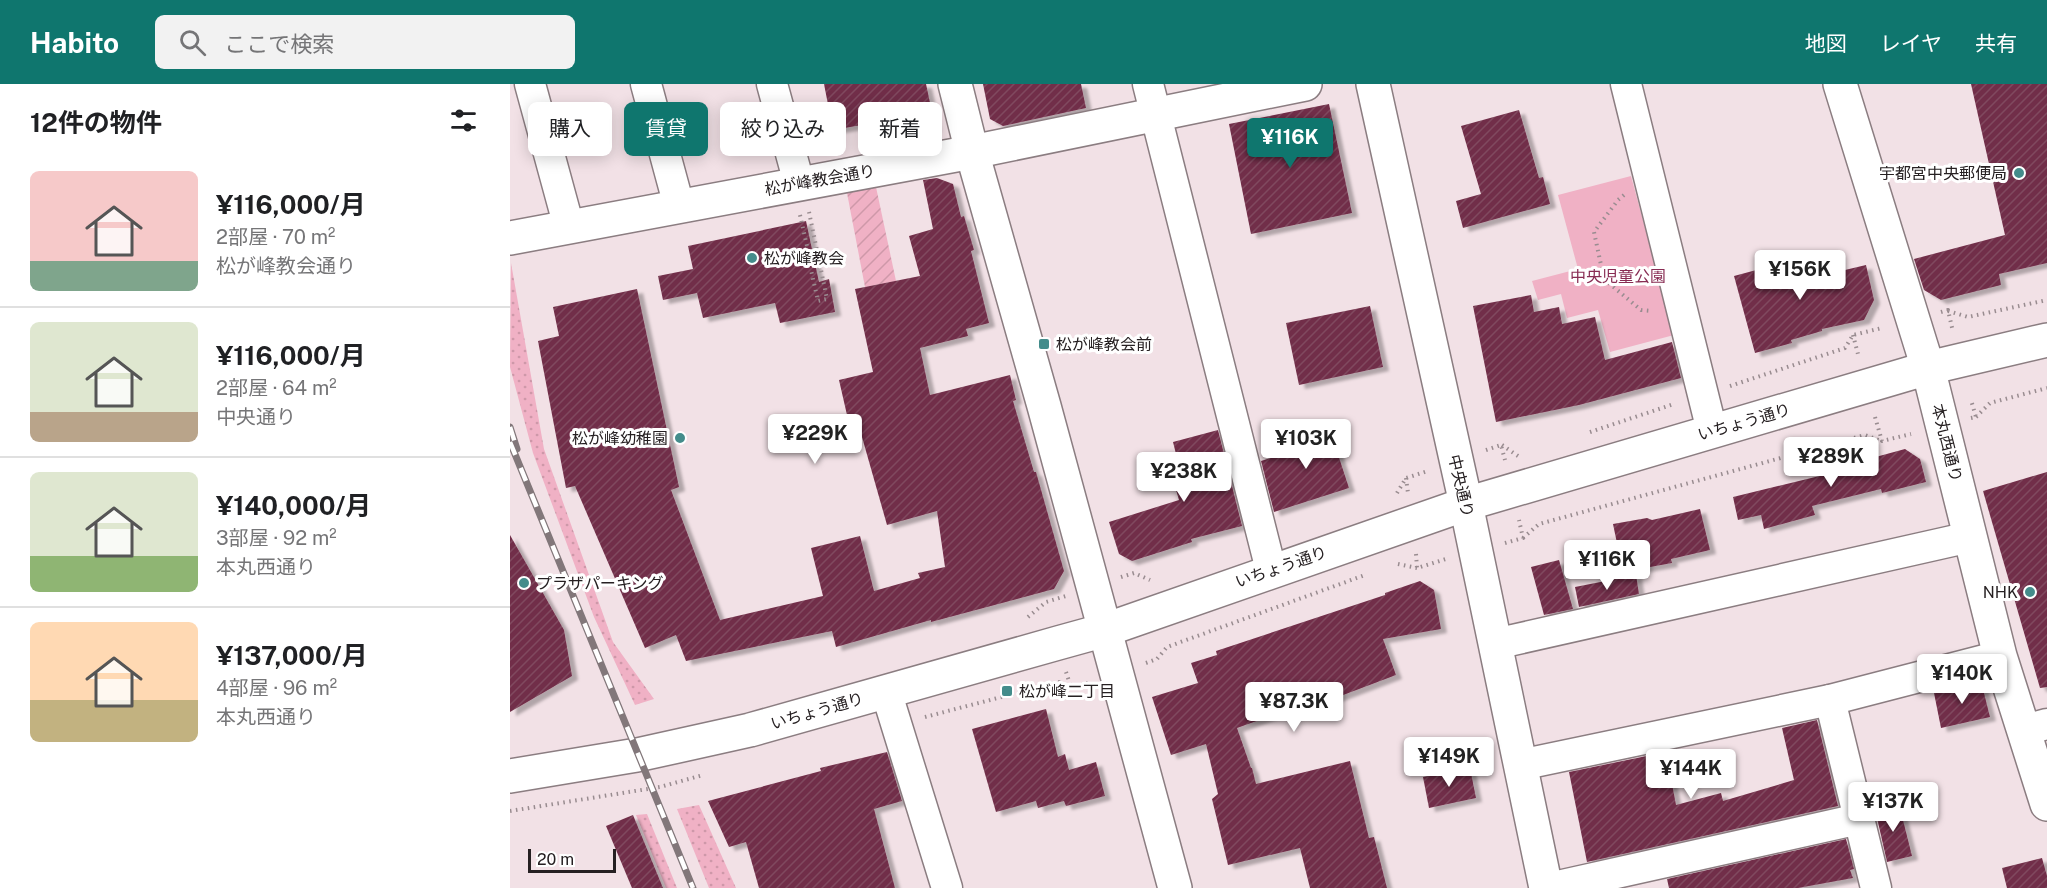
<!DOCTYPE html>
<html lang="ja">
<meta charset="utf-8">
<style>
:root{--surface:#fff;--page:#f2f2f2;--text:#202124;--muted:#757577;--line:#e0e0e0;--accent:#0f766e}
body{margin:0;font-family:"Public Sans","Noto Sans JP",sans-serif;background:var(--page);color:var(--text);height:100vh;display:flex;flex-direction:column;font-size:22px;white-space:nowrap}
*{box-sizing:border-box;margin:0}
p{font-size:20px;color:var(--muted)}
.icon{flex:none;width:33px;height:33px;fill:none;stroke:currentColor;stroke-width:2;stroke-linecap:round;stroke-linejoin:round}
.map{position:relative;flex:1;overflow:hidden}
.side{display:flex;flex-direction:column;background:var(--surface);width:510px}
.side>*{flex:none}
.top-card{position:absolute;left:18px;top:18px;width:570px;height:54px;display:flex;gap:12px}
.scale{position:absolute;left:18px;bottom:15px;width:88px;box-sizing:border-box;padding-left:6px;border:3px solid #262022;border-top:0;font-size:16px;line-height:21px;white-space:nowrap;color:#262022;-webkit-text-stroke:4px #fff;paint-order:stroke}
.price{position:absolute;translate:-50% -51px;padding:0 14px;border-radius:6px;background:#fff;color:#222;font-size:20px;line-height:39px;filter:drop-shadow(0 2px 3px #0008)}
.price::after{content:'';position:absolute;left:50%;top:36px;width:18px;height:14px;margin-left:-9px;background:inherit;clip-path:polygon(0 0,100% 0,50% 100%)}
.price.selected{background:var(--accent);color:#fff}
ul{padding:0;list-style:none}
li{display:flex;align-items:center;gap:18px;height:150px;padding:0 30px}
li+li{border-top:2px solid var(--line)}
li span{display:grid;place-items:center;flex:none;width:168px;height:120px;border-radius:9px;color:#555}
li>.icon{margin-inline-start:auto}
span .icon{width:72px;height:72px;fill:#fffc;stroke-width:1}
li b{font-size:26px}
h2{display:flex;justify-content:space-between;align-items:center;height:72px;padding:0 30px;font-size:26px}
.tag{padding:0 21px;border-radius:9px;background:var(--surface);box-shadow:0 3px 15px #0003;font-size:21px;line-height:54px}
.tag.selected{background:var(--accent);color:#fff}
header{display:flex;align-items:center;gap:36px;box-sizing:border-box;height:84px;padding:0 30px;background:var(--accent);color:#fff}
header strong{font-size:28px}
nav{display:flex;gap:33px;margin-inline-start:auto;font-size:21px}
.search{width:420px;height:54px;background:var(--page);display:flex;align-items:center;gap:15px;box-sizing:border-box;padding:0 21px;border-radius:9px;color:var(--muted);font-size:22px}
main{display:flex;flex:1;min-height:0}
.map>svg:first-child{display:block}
</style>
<header>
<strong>Habito</strong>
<div class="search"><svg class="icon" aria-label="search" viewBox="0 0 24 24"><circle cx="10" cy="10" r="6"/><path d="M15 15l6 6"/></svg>ここで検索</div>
<nav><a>地図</a><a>レイヤ</a><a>共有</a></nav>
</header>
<main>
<section class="side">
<h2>12件の物件<svg class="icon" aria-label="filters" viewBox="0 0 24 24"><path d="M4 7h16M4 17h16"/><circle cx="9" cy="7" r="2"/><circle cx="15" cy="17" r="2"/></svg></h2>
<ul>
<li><span style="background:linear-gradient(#f6c9c9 75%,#7fa58c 0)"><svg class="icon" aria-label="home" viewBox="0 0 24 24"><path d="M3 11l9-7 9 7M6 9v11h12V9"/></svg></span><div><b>¥116,000/月</b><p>2部屋 · 70 m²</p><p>松が峰教会通り</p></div></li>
<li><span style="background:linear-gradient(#dfe7d0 75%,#b9a48a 0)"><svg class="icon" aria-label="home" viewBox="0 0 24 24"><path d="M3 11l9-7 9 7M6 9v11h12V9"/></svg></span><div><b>¥116,000/月</b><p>2部屋 · 64 m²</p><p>中央通り</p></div></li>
<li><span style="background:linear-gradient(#dfe7d0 70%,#8fb573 0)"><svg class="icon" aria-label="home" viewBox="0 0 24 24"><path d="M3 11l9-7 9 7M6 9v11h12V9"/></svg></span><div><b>¥140,000/月</b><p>3部屋 · 92 m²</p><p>本丸西通り</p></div></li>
<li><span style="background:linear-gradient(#ffd9b3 65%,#c2b280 0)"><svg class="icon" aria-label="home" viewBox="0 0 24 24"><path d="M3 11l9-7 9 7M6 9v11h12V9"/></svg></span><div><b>¥137,000/月</b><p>4部屋 · 96 m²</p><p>本丸西通り</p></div></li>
</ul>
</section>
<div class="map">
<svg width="1537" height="804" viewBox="0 0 1537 804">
<defs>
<pattern id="grass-dots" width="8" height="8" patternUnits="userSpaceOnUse" patternTransform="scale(1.5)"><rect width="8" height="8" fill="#f0b1c5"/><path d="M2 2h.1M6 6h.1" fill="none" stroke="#ce98a9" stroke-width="1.8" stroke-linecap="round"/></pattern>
<pattern id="garden-furrows" width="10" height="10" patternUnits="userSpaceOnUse" patternTransform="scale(1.5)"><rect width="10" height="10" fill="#f0b1c5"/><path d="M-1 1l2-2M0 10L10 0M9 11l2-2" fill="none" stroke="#ce98a9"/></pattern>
<pattern id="building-hatch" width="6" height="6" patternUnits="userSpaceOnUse" patternTransform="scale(1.5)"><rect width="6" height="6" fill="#712d48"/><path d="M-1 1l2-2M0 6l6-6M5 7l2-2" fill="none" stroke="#804a5f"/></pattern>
<filter id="shadow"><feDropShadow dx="6" dy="4" stdDeviation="1.5" flood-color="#0004"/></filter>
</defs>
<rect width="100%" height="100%" fill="#f2e1e6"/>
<g fill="url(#grass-dots)">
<path d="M1,179L34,365L103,558L144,615L125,621L84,533L23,369L0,283Z"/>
<path d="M189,721L226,804H199L167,725Z"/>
<path d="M137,730L167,804H156L126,731Z"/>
</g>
<path fill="#f0b1c5" d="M1121,92L1164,251L1100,268L1088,226L1057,234L1051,210L1028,216L1022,197L1068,185L1048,111Z"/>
<path fill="url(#garden-furrows)" d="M366,103L386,197L355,203L337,109Z"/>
<g fill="url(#building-hatch)" filter="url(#shadow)">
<path d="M314,0H416L425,42L419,57L403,60L399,40L370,46L369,38L323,46Z"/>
<path d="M473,0H571L576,24L493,42L480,35Z"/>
<path d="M1461,0H1537V179L1489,190L1491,201L1431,216L1414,206L1404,175L1495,151Z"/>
<path d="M819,20L842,129L741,150L719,40Z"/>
<path d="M1009,26L1029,94L1033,93L1040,120L953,144L946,117L971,110L951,42Z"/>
<path d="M427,94L443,100L451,133L454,132L464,166L461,167L479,239L456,245L458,252L410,264L420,311L500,291L506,316L503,317L524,388H526L554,487L544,505L421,538V536L326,563L322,547L176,577L166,551L135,564L65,402L56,404L28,257L49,252L43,223L127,205L169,403L161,406L210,536L313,512L301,464L350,452L364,507L410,494L408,489L435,483L427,427L377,441L350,346L346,347L343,330L337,331L329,296L363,288L345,205L410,192L399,152L423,145L413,96Z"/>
<path d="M296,137L309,198L319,195L325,228L270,239L265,219L193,234L187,209L153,216L148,192L183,185L178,162Z"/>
<path d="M1289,169L1297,195L1356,181L1364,216L1354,236L1312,245V247L1281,256L1282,259L1245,269L1224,192L1265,181L1263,177Z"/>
<path d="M1021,211L1024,228L1049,223L1052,240L1085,233L1095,276L1162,258L1171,294L1069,321L986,338L963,222Z"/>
<path d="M860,222L873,283L789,301L776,239Z"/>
<path d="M817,337L839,404L764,428L751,377L793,364L788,346Z"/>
<path d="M708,346L732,442L681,455L682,458L622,477L609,470L599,438L669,416L662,392L671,390L663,358Z"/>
<path d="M1395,365L1410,375L1416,398L1372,409L1371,405L1302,422L1305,431L1254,445L1251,431L1228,436L1223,413L1330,387L1329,383Z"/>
<path d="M1537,388V603L1530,604L1473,407Z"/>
<path d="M1190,425L1200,466L1161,475L1162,479L1113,488L1103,440L1137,434L1142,436Z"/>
<path d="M0,451L54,546L62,592L0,628Z"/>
<path d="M1049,476L1063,525L1034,531L1021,483Z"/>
<path d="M1126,491L1129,510L1069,523L1065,503Z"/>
<path d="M910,497L924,506L931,545L873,555L886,591L791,627L789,622L727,644L741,684H742L746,700L840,677L859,754L864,753L877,804H800L790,764L718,781L702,715L708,710L696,660L661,671L642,613L688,599L681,579L707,571L706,567L875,511V509Z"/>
<path d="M1471,597L1480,633L1431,644L1424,609Z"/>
<path d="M536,625L548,673L555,670L559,686L586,678L595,712L556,722L554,717L528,724L526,717L486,728L462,645Z"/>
<path d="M1307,636L1328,722L1077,778L1059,688L1156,668L1166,721L1211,709L1213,717L1284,696L1272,644Z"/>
<path d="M377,668L392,717L364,725L385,804H249L236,758L219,763L198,717L311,687L310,684Z"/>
<path d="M960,684L966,714L919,724L913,693Z"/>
<path d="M1389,720L1402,772L1377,778L1365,725Z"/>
<path d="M123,731L153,804H122L96,742Z"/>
<path d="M1336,755L1344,785L1340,786L1343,794L1288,804H1159L1157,795Z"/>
<path d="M1532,774L1537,792V804H1497L1492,784Z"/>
</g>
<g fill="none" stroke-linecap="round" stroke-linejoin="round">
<g stroke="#8b7d81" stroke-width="33">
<g id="minor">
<path d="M20,0L59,143"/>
<path d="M136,0L169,122"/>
<path d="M262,0L289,99"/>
<path d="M638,0L761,486"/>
<path d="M1116,0L1202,347"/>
<path d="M985,560L1460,453"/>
<path d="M376,607L437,804"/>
<path d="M1320,616L1366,804"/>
<path d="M1515,646L1537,640"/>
<path d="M1010,681L1320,616L1490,572"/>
<path d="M1039,804L1349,735"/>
</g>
</g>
<g stroke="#8b7d81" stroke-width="36">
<g id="tertiary">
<path d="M445,0L462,68L534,322L665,804"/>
<path d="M863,0L956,420L1036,804"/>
<path d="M1330,0L1418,284L1490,572L1537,720"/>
<path d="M0,154L462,68L795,0"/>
<path d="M0,692L127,671L240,646L548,559L595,546L956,420L1418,284L1537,256"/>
</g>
</g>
<g stroke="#998c90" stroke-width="4" stroke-dasharray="1.5 4.5" stroke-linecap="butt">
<path d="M1114,111L1108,116L1084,148L1094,195L1131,226L1142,227"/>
<path d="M299,128L317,215L308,217L301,186"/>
<path d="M290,131L297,162"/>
<path d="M310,175L326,172"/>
<path d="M1438,227L1458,233L1537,216"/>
<path d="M1431,228L1438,226L1443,248"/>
<path d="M1343,251L1349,274"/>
<path d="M1220,302L1335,264L1343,251L1372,244"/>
<path d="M1365,333L1372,357L1401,350"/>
<path d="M1466,333L1480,319L1537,304"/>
<path d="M1461,334L1466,333L1461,316"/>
<path d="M1080,348L1164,320"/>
<path d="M992,361L1008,372"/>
<path d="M976,366L991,361L995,376"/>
<path d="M896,394L898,409"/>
<path d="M887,409L896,394L918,387"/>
<path d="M1013,454L1029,440L1355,351L1371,357"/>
<path d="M995,459L1013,454L1009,436"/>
<path d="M906,470L907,484L936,475"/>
<path d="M888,480L907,484"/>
<path d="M611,493L624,489L640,496"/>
<path d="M518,533L536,518L556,512"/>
<path d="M636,579L647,575L657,563L855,491"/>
<path d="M556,588L561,603"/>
<path d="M415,633L549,598L561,604L578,599"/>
<path d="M0,727L150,703L193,691"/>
</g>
<use href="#minor" stroke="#fff" stroke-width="30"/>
<use href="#tertiary" stroke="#fff" stroke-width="33"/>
<g stroke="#82777a" stroke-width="7">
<g id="rail">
<path d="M0,343L7,365"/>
<path d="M0,358L183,804"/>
</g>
</g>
<use href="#rail" stroke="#fff" stroke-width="4.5" stroke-dasharray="14" stroke-linecap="butt"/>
</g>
<g fill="#448c8b" stroke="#fff" stroke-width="2">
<circle cx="1509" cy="89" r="6"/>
<circle cx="242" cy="174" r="6"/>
<rect x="528" y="254" width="12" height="12" rx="3"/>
<circle cx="170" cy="354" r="6"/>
<circle cx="14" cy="499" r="6"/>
<circle cx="1520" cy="508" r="6"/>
<rect x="491" y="601" width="12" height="12" rx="3"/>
</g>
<g text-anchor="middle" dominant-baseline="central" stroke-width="6" stroke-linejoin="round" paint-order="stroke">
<g font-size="16" fill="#262022" stroke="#fff" text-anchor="start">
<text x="1497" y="89" text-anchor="end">宇都宮中央郵便局</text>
<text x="254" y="174">松が峰教会</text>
<text x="546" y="260">松が峰教会前</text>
<text x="158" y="354" text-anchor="end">松が峰幼稚園</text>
<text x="26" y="499">プラザパーキング</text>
<text x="1508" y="508" text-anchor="end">NHK</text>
<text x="509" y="607">松が峰二丁目</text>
</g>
<g font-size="16" fill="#262022" stroke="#fff">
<text transform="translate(310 96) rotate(-10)">松が峰教会通り</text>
<text transform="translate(1234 338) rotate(-16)">いちょう通り</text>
<text transform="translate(1437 359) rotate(76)">本丸西通り</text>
<text transform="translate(951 402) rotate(77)">中央通り</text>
<text transform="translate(771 483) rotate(-19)">いちょう通り</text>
<text transform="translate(307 627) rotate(-16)">いちょう通り</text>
</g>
<g font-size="16" fill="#882c53" stroke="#fff">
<text x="1108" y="192">中央児童公園</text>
</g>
</g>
</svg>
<div class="scale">20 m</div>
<b class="price selected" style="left:780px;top:85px">¥116K</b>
<b class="price" style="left:1290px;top:217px">¥156K</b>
<b class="price" style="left:305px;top:381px">¥229K</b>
<b class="price" style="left:796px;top:386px">¥103K</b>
<b class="price" style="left:1321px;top:404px">¥289K</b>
<b class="price" style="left:674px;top:419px">¥238K</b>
<b class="price" style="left:1097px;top:507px">¥116K</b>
<b class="price" style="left:1452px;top:621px">¥140K</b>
<b class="price" style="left:784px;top:649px">¥87.3K</b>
<b class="price" style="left:939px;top:704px">¥149K</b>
<b class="price" style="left:1181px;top:716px">¥144K</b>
<b class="price" style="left:1383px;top:749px">¥137K</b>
<div class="top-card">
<a class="tag">購入</a>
<a class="tag selected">賃貸</a>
<a class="tag">絞り込み</a>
<a class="tag">新着</a>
</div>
</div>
</main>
